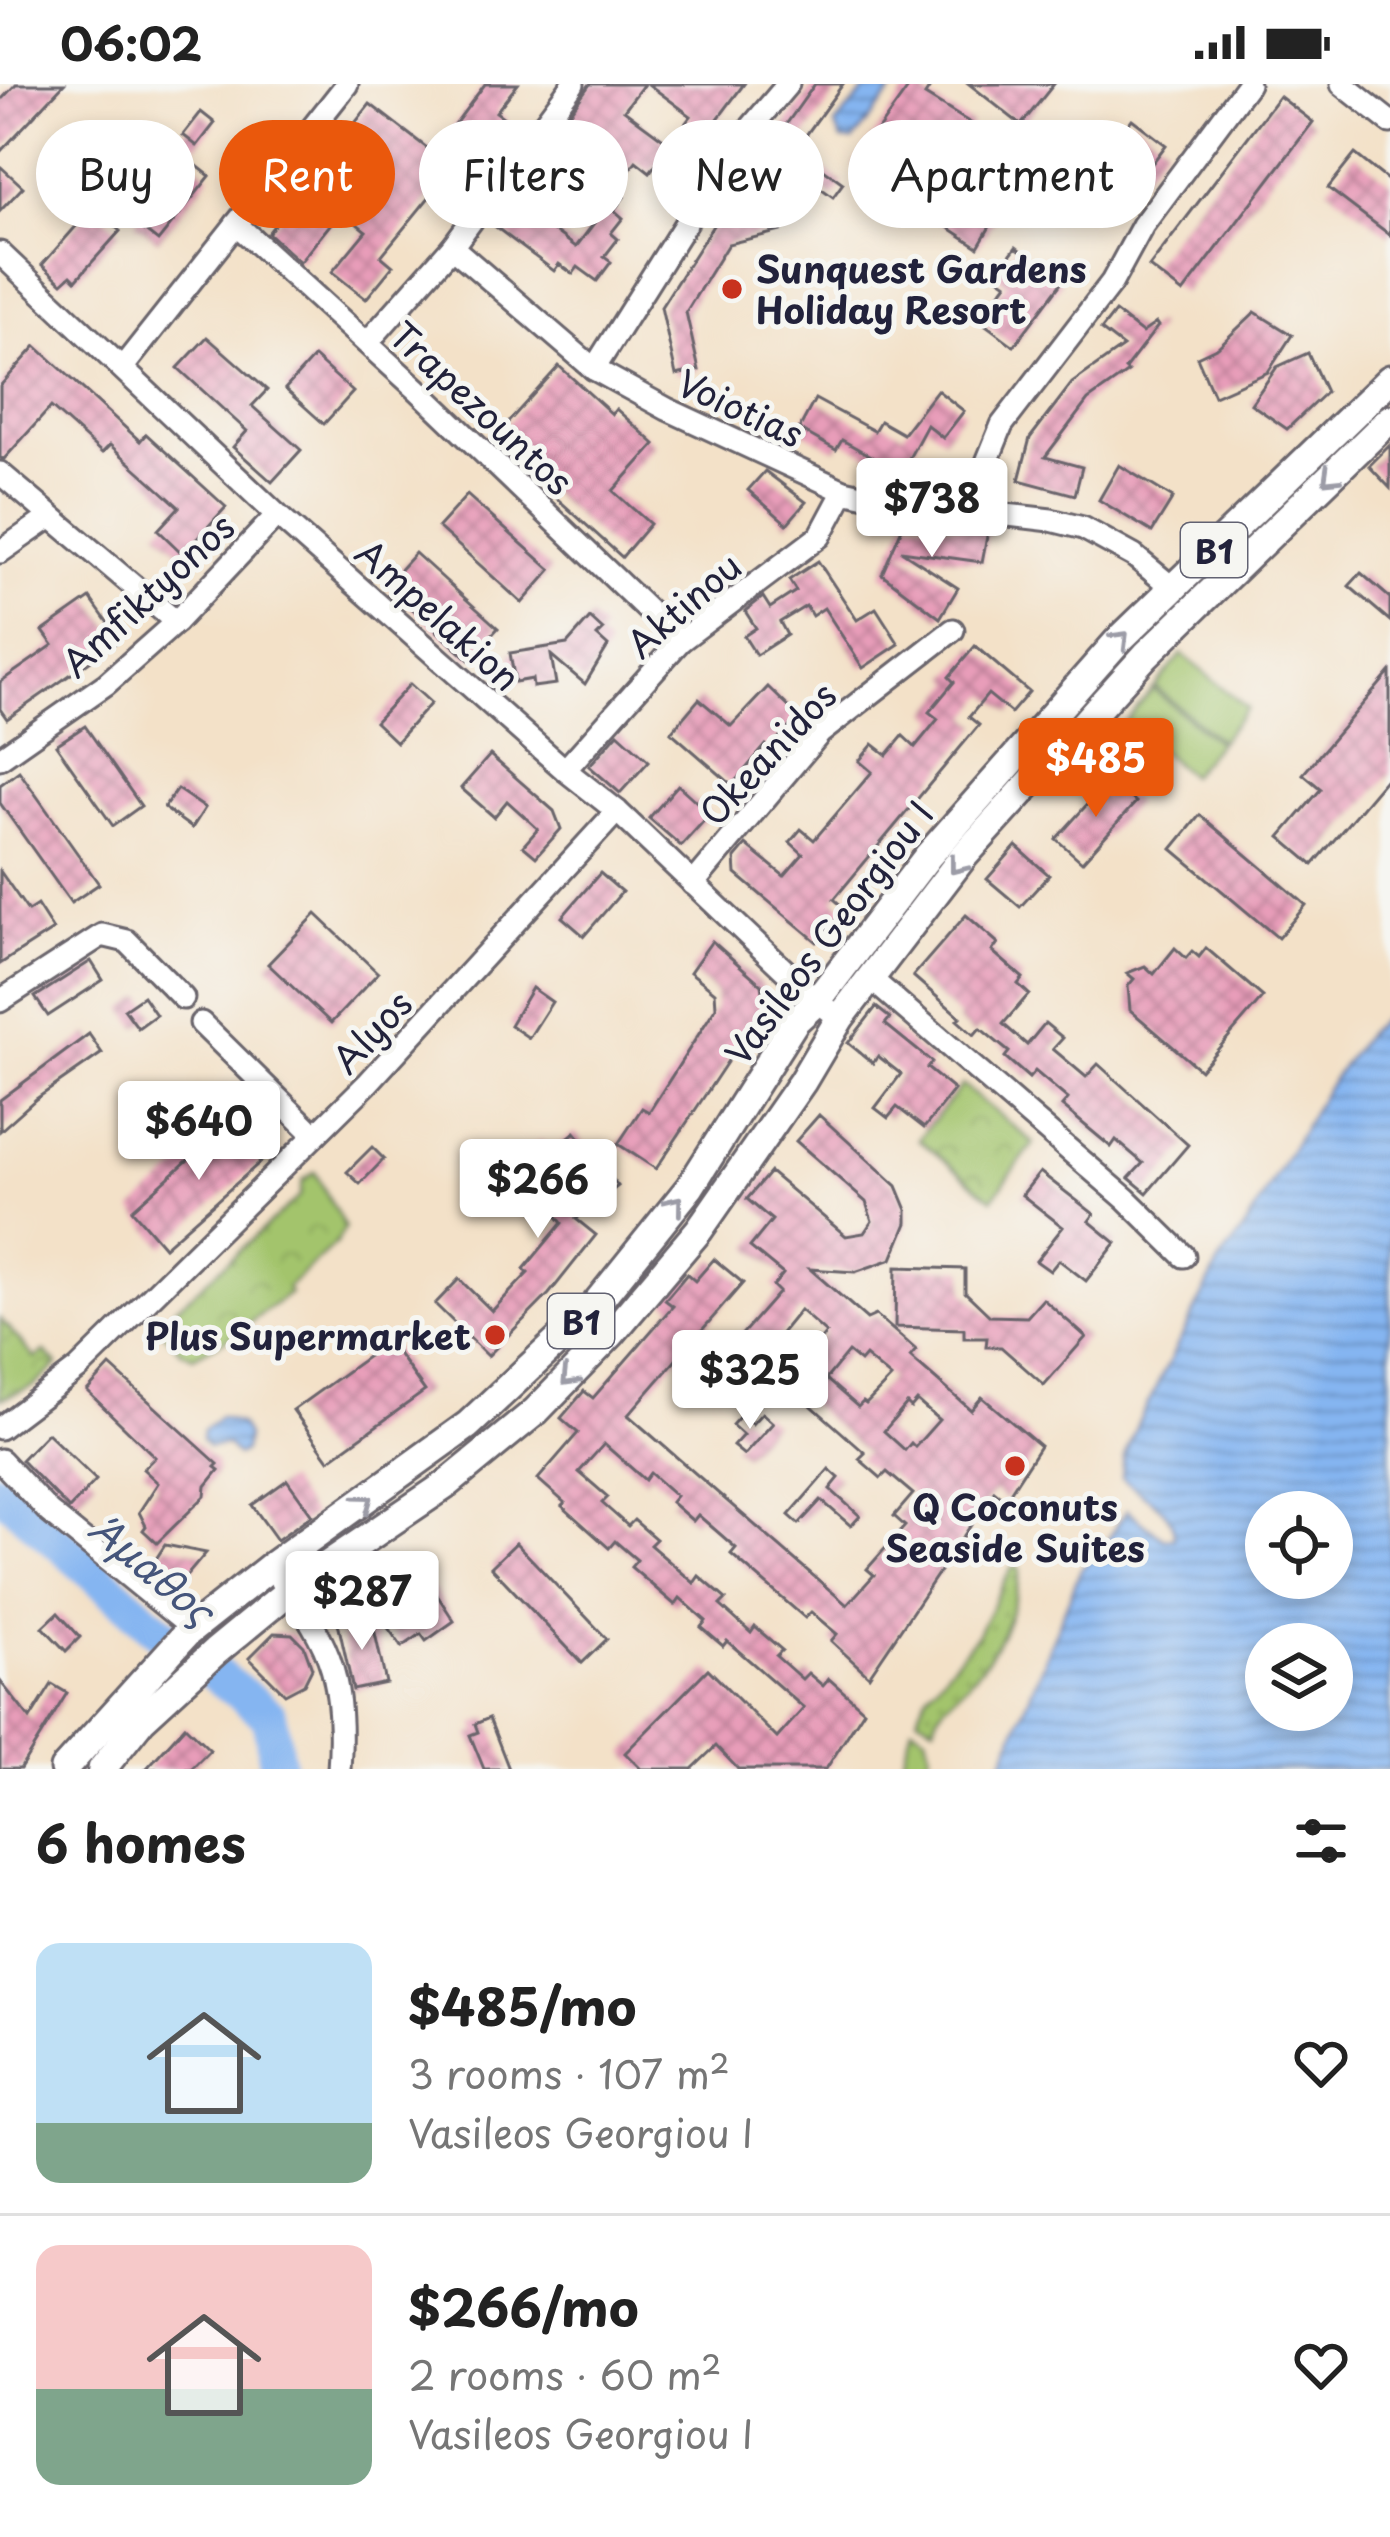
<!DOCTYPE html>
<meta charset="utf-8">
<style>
:root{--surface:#fff;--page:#f2f2f2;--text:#222;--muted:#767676;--line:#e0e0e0;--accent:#ea580c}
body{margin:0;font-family:"Playpen Sans",sans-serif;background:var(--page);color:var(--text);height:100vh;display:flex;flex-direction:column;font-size:45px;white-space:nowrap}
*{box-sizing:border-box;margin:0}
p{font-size:39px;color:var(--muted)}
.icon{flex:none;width:66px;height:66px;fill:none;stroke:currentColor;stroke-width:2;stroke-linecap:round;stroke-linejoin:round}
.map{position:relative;height:1685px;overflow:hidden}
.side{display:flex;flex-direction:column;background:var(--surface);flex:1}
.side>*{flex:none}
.hud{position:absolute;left:36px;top:36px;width:1320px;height:108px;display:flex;gap:24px}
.buttons{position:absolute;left:1245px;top:1407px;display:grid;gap:24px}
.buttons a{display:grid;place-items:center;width:108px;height:108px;border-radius:50%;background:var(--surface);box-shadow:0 6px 18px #0003;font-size:60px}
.price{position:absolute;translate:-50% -102px;padding:0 27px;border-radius:12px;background:#fff;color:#222;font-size:39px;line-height:78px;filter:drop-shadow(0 3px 6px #0008)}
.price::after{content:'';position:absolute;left:50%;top:72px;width:36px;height:27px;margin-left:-18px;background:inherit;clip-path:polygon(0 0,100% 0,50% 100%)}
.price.on{background:var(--accent);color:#fff}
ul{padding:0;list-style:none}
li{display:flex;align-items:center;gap:36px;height:300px;padding:0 36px}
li+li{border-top:3px solid var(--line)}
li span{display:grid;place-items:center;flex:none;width:336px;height:240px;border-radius:24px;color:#555}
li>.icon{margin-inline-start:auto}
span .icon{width:144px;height:144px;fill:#fffc;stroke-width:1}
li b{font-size:51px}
h2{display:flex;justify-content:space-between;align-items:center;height:144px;padding:0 36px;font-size:51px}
.chip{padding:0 42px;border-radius:54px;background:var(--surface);box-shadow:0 6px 18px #0003;font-size:42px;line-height:108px}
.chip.on{background:var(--accent);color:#fff}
.status{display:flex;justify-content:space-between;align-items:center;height:84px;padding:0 60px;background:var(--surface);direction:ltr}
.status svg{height:33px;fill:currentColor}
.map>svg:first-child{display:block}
</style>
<div class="status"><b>06:02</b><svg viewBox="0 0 49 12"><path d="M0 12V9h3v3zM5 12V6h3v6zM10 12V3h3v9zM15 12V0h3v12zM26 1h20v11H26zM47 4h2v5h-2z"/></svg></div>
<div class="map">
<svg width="1390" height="1685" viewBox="0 0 1390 1685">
<defs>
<pattern id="grass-dots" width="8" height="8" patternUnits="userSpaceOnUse" patternTransform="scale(3)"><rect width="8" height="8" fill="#a3c46c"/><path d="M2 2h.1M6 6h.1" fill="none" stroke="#8ca85e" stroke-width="1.8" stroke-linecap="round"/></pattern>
<pattern id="park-crowns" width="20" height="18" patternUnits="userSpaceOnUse" patternTransform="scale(3)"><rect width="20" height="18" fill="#a3c46c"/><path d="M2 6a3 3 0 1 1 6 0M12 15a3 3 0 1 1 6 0" fill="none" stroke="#8ca85e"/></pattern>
<pattern id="water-rules" width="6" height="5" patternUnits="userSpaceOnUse" patternTransform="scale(3)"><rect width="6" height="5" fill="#85b5f1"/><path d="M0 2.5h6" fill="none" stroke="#6c93c4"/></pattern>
<pattern id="building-cross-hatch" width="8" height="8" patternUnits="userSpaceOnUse" patternTransform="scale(3)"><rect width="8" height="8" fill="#e89db9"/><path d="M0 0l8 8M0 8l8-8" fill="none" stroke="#bc8098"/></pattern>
</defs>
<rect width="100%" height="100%" fill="#f6f6f2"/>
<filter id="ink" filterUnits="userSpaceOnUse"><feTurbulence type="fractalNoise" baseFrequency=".00833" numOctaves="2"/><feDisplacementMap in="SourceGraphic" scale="24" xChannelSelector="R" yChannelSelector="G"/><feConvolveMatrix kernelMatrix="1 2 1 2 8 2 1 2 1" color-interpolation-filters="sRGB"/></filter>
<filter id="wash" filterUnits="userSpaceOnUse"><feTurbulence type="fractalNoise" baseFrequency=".004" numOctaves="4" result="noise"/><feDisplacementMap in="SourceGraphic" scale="48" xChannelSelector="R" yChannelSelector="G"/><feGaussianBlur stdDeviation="2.7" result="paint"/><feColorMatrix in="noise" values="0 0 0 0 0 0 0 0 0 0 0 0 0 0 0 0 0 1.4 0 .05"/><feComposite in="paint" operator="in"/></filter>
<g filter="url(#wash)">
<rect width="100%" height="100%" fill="#f3e1c8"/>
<path fill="url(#grass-dots)" stroke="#627354" stroke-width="3" d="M1017,1483L1020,1486C1015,1528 998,1567 968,1598C952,1615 941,1618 934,1641L917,1632L928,1608L977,1551L1011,1485Z"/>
<g fill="url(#park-crowns)" stroke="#627354" stroke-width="3">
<path d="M962,1001L1034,1059L992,1115L918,1055Z"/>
<path d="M315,1088L345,1144L336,1159L287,1204L290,1209L229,1254L193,1273L181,1267L156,1242L300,1112L303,1096Z"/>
<path d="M0,1235L35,1274L45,1268L58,1281L34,1302L0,1315Z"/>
<path d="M912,1642L926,1650L930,1667L926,1685H900Z"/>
</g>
<g fill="#a3c46c" stroke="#627354" stroke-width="3">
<path d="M1182,570L1247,624L1220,657L1155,603Z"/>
<path d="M1153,605L1218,659L1190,692L1125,638Z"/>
</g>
<g fill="url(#water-rules)" stroke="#546c96" stroke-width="3" fill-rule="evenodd">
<path d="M871,0H898L853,57L842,56L835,41Z"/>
<path d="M1390,929V1685H1000L1081,1485L1105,1460L1127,1426L1164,1455L1174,1454C1175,1423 1141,1412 1122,1394L1124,1373L1137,1341L1219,1179L1247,1141L1326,1005L1367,948ZM1266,1428H1332V1494H1266ZM1266,1560H1332V1626H1266Z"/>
<path d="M220,1333L239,1340L246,1352L244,1367L237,1371L227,1361L208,1363L202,1355L203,1346Z"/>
</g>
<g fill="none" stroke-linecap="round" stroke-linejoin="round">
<path stroke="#85b5f1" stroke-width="36" d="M0,1407L160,1548L269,1631L278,1685"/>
</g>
<g id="blocks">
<g fill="url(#building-cross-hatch)" fill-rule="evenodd">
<path d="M16,0H64L0,68V17Z"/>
<path d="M485,0H518L496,28L507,36L483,68L452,44Z"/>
<path d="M590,0H644L624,26L670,60L691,32L648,0H744L673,95L655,81L650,88L636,77L614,106L624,113L614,126L623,134L611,149L618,155L604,173L611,178L597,197L578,183L573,190L559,180L554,187L489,138L508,113L576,163L607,122L571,95L558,111L527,87Z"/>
<path d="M815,0H843L796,65L843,99L833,113L768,66Z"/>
<path d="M911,0H932L925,11L972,40L935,98L966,118L1003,60L1029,76L978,163L853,81Z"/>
<path d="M969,0H1054L1021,41Z"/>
<path d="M1279,12L1313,38L1183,209L1149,183Z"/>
<path d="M370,20L453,84L381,172L393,182L366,215L332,188L366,147L341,127L300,178L268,149Z"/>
<path d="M201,28L215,39L197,62L183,51Z"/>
<path d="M1132,35L1166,61L1130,109L1096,83Z"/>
<path d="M1355,70L1390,98V151L1328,104Z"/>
<path d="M187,74L210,92L158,157L135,139Z"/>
<path d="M0,82L23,103L0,127Z"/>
<path d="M93,123L120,147L76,196L71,191L62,199L42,181Z"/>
<path d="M775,125L781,147L728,160L686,228L699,286L676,291L661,223L714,140Z"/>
<path d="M1016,163L1062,198L1014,262L979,236L1007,199L995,191Z"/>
<path d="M1115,228L1142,249L1156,239L1158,242L1125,285L1128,288L1088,316L1045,373L1082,383L1075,411L1019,396L1030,354L1072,299L1123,263L1101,246Z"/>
<path d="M1255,228L1292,251L1268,288L1214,312L1197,273L1218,263Z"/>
<path d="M207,253L267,306L252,322L301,366L272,398L233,363L247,347L178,284Z"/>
<path d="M36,262L140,357L146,350L226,423L183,470L158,446L179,423L110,361L102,369L51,323L4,375L0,374V302Z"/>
<path d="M1308,269L1326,308L1287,345L1251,320L1277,283Z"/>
<path d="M314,273L353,308L324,340L285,305Z"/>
<path d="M559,282L612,330L616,325L655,360L613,407L650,440L622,473L492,356Z"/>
<path d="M937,306L964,327L943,354L927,341L901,389L842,356L836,366L799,345L815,315L874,347L880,337L903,350Z"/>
<path d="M1390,361V404L1369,382Z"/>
<path d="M1119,381L1173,414L1152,448L1099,416Z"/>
<path d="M765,387L806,418L787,440L748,406Z"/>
<path d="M467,411L551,486L522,519L438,443Z"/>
<path d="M906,435L988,447L982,478L901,467L958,504L940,534L882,490Z"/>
<path d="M415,469L498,544L469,576L386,501Z"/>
<path d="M818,477L857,536L876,524L899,560L863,584L824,524L812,532L806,522L780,538L787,551L756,571L744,552L756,544L745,527L763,513L770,524L796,507L789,496Z"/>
<path d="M1361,489L1390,514V537L1349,502Z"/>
<path d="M90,514L120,556L7,635L0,625V598L53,561L43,547Z"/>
<path d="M590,534L603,546L597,552L608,562L585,600L551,571L556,600L533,603L532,595L515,598L510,569L567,560Z"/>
<path d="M975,562L1029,608L1011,629L988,610L969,633L979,641L834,815L845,825L817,858L736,790L735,774L746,761L784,792L803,770L790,758L801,745L814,756L872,688L859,677L873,660L887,671L903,652L915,663L938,635L929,628L954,598L949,593Z"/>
<path d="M1390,588V690L1313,781L1280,753L1321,705L1303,690Z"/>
<path d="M410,600L431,619L396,658L375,638Z"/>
<path d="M768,603L799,633L769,664L766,661L732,701L671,648L699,615L731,642Z"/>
<path d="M85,642L141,722L113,742L56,661Z"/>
<path d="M618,649L649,677L620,709L589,682Z"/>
<path d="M490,671L554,727L561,745L536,773L523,762L538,745L507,717L494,733L461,704Z"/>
<path d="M19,687L99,800L71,819L0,719V701Z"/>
<path d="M1110,695L1136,718L1082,778L1056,755Z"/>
<path d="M678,701L710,730L681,762L649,734Z"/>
<path d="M177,705L205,724L192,744L164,724Z"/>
<path d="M1200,731L1306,821L1278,854L1172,765Z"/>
<path d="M1016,762L1049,791L1020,823L987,795Z"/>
<path d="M0,787L28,827L37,821L53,846L0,880Z"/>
<path d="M600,789L622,808L584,852L562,833Z"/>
<path d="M316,830L378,889L331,939L268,880Z"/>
<path d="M966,831L998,859L992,867L1023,894L1018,900L1029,910L1003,940L1027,961L1045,939L1063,954L1053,965L1086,993L1098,980L1188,1061L1147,1109L1129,1094L1143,1079L1116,1056L1111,1063L1062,1022L1068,1015L1035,987L1029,994L1005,973L1009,968L980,944L974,951L957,936L960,933L913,892Z"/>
<path d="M712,857L762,901L765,921L656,1085L618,1060L642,1024L649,1028L716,923L715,908L690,888Z"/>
<path d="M1175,864L1186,874L1192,867L1199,873L1206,864L1263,913L1200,986L1130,926L1128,902L1134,895L1127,889L1145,882L1154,890Z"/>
<path d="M91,877L103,896L48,932L35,913Z"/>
<path d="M532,904L552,918L529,954L510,941Z"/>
<path d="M143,912L156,931L138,944L124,925Z"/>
<path d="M876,923L890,934L885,940L932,978L927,984L954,1006L924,1044L897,1023L888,1034L875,1024L901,990L878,972L873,979L848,959Z"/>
<path d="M89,950L102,969L36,1015L0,1047V1016Z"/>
<path d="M819,1031L897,1102L907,1126V1139L892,1175L855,1188L810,1185L867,1235L876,1231L906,1257L916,1266L910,1273L971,1326L982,1313L1040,1362L1005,1416L994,1407L869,1592L831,1557L837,1550L811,1528L805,1534L731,1470L736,1464L720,1450L698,1431L693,1437L671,1418L676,1412L650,1389L645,1396L604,1360L579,1388L608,1413L602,1419L628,1442L634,1436L656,1455L650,1461L694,1499L699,1492L726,1515L720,1521L751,1549L755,1543L782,1566L776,1572L802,1595L808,1589L823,1602L829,1595L864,1626L826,1685H738L716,1662L692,1685H641L625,1669L708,1585L777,1654L804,1624L727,1557L723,1562L701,1543L706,1537L680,1514L675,1521L631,1483L637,1476L615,1457L609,1464L562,1422L565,1419L538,1395L578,1349L561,1334L584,1307L593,1314L673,1222L665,1216L687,1190L695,1197L714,1175L743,1199L628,1331L847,1521L874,1491L867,1485L905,1442L894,1432L913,1410L887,1388L881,1394L859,1375L865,1369L737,1256L779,1208L773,1202L783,1190L750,1163L772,1136L747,1115L770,1088L846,1152L864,1149L872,1137L866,1118L796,1057ZM800,1226L826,1249L804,1276L778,1253ZM848,1268L860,1278L865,1272L891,1294L866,1320L863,1318L858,1323L826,1295ZM917,1317L939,1336L915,1363L911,1359L905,1366L884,1347L907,1320L911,1324Z"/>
<path d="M233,1036L266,1073L164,1163L132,1126Z"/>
<path d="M575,1048L618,1102L576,1135L596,1151L549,1210L488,1272L435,1220L459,1195L492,1227L528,1189L524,1185L562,1139L514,1077L541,1056L550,1068Z"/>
<path d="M372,1063L384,1075L360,1100L347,1088Z"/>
<path d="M1040,1088L1094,1130L1089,1137L1116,1159L1086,1197L1059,1176L1050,1187L1036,1177L1063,1143L1022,1111Z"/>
<path d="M896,1183L965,1185V1208L990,1232L1027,1233L1043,1215L1086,1253L1044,1301L1001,1263H986L987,1254H964V1245L895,1243Z"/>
<path d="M389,1257L425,1307L329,1376L293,1326Z"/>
<path d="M110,1282L218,1380L215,1383L219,1386L206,1402L205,1412L157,1459L143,1446L146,1442L139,1428L158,1399L143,1385L155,1373L87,1307Z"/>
<path d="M762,1329L773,1339L744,1371L733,1362L743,1351L732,1341L741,1331L752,1340Z"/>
<path d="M47,1349L96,1396L69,1425L21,1376Z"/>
<path d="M829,1385L839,1394L830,1405L860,1432L851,1442L821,1416L799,1440L789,1431Z"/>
<path d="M287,1396L312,1431L277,1456L252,1421Z"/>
<path d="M516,1459L607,1555L582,1579L491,1483Z"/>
<path d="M165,1461L206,1469L172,1509L147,1489Z"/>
<path d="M421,1486L454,1537L426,1557L421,1550L402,1563L378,1530L387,1528L379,1516Z"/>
<path d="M58,1529L80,1553L66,1567L43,1543Z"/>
<path d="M371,1531L386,1599L353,1606L338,1539Z"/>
<path d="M274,1549L292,1550L304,1562L312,1584L304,1600L285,1610L249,1574Z"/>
<path d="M0,1597L30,1635L52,1600L67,1609L20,1685H0Z"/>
<path d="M489,1634L509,1685H484L470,1651L478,1648L475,1640Z"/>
<path d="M185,1642L210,1666L191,1685H146Z"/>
</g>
</g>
</g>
<g filter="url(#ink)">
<use href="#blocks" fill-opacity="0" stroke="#6b656c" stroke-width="3"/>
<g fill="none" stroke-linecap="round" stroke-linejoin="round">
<g stroke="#6b656c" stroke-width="27">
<g id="minor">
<path d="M1342,0L1390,38"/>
<path d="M236,140L417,305L680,557"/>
<path d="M452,163L594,285L667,325L844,407L893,418L1051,436L1083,444L1134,472L1174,505"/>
<path d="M0,169L277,431L565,686L617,727L817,917L840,934"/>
<path d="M367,259L452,163L573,0"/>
<path d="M123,283L347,0"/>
<path d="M594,285L731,67L788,0"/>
<path d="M0,389L176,538"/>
<path d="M967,427L1002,341L1112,198L1143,141L1248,0"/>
<path d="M0,468L49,434"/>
<path d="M0,674L106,600L176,538L277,431"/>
<path d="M565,686L680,557L820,452L844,407"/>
<path d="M693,800L820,649L953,546"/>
<path d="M870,894L1126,1115L1184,1172"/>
<path d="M0,917L102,851L127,857L183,914"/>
<path d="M201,939L315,1051"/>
<path d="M0,1344L78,1285L367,1000L617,727"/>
<path d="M0,1376L49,1428L193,1545"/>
<path d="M281,1498C334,1559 345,1606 339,1685"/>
</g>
</g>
<g stroke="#6b656c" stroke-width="33">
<g id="major">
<path d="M64,1685L187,1549L269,1484L468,1341L591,1226L690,1103L795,937L817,917L928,772L1117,558L1390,295"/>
<path d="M102,1685L142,1635L215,1568L289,1507L447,1400L536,1327L611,1250L699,1146L802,998L840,934L963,773L1146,571L1390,335"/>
</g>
</g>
<use href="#minor" stroke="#fff" stroke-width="21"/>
<use href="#major" stroke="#fff" stroke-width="27"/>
</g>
<defs><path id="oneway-chevron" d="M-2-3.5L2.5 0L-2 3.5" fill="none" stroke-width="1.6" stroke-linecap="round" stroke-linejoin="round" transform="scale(3)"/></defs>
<g stroke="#9c9ca7">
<use href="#oneway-chevron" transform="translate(1330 393) rotate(136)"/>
<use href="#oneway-chevron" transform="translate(1121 555) rotate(-45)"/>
<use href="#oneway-chevron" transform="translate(957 782) rotate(128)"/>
<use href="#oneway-chevron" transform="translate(675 1120) rotate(-51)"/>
<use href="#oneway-chevron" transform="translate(569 1294) rotate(134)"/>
<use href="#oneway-chevron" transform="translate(365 1418) rotate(-36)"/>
</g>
</g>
<g fill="#c8321e" stroke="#f6f6f2" stroke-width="4.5">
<circle cx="732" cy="205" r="12"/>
<circle cx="495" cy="1251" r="12"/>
<circle cx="1015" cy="1382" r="12"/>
</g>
<g text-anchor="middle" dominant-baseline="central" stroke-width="10" stroke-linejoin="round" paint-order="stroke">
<g fill="#f6f6f2" stroke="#626272" stroke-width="3">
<rect x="1181" y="439" width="66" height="54" rx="9"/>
<rect x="548" y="1210" width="66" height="54" rx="9"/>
</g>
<g font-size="33" font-weight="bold" fill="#22223b">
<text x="1214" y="466">B1</text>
<text x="581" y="1237">B1</text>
</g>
<g font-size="36" font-weight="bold" fill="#22223b" stroke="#f6f6f2" text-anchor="start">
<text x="756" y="184">Sunquest Gardens<tspan x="756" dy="41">Holiday Resort</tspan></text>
<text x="471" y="1251" text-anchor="end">Plus Supermarket</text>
<text x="1015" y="1422" text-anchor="middle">Q Coconuts<tspan x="1015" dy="41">Seaside Suites</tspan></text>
</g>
<g font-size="36" fill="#22223b" stroke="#f6f6f2">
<text transform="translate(482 323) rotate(43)">Trapezountos</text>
<text transform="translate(741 323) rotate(25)">Voiotias</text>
<text transform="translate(147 510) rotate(-43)">Amfiktyonos</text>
<text transform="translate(683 520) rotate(-41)">Aktinou</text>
<text transform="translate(439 530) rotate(42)">Ampelakion</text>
<text transform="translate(767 669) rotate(-47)">Okeanidos</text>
<text transform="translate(828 848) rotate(-53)">Vasileos Georgiou I</text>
<text transform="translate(371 947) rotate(-47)">Alyos</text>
</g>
<g font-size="39" font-style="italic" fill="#45557b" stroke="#f6f6f2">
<text transform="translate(153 1484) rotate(40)">Άμαθος</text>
</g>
</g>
</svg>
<div class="buttons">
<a><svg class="icon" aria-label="locate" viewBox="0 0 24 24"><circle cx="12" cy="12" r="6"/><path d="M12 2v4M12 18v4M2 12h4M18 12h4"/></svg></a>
<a><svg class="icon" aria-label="layers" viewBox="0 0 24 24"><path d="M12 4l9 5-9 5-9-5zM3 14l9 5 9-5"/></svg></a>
</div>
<b class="price" style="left:932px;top:476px">$738</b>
<b class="price on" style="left:1096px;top:736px">$485</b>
<b class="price" style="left:199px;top:1099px">$640</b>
<b class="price" style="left:538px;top:1157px">$266</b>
<b class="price" style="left:750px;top:1348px">$325</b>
<b class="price" style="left:362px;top:1569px">$287</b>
<div class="hud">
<a class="chip">Buy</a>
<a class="chip on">Rent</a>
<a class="chip">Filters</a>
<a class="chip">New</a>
<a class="chip">Apartment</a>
</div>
</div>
<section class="side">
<h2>6 homes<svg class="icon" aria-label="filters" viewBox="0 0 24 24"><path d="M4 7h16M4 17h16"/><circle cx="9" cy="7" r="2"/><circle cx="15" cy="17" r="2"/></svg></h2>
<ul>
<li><span style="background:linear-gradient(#bfe0f5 75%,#7fa58c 0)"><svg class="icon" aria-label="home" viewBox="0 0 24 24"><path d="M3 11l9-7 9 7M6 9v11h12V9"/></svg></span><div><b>$485/mo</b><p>3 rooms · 107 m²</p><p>Vasileos Georgiou I</p></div><svg class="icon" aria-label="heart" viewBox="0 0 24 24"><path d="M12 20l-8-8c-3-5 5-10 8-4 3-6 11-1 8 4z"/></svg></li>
<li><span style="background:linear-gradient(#f6c9c9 60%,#7fa58c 0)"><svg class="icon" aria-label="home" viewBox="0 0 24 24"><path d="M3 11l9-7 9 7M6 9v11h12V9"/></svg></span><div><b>$266/mo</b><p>2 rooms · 60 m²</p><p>Vasileos Georgiou I</p></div><svg class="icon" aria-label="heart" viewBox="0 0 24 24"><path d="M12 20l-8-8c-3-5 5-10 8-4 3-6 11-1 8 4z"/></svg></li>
</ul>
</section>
